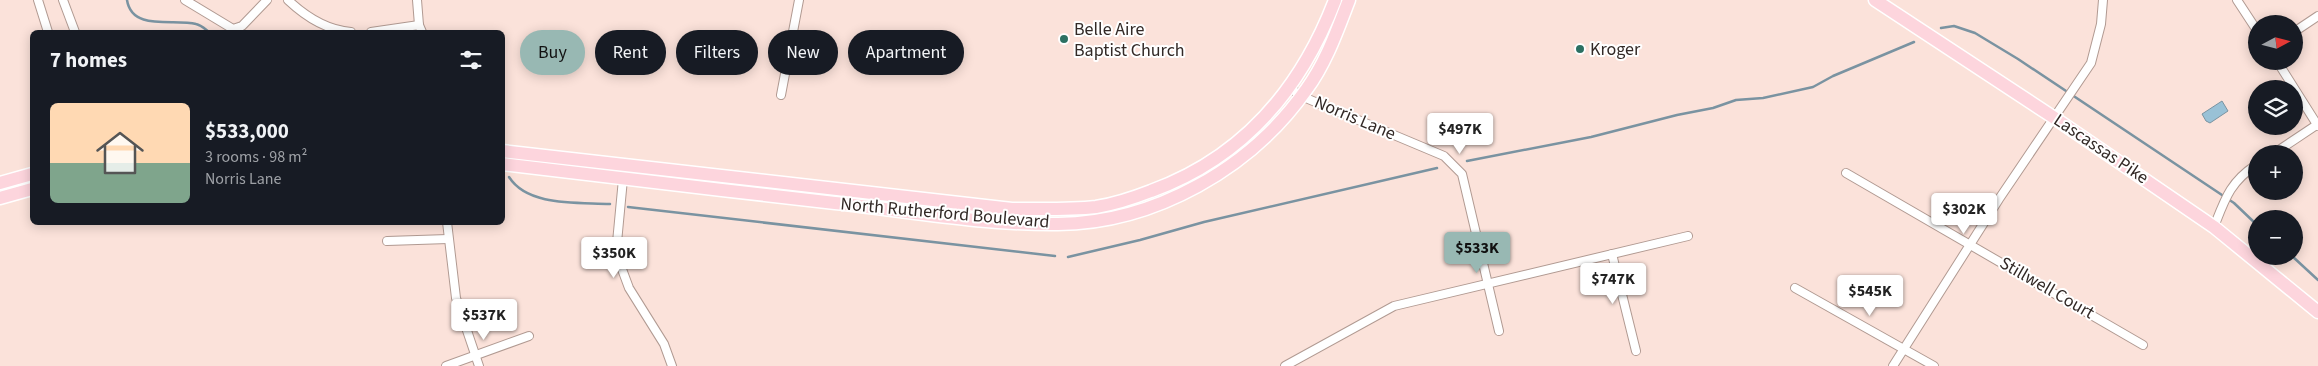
<!DOCTYPE html>
<meta charset="utf-8">
<style>
:root{--surface:#171b24;--page:#20242c;--text:#f1f3f6;--muted:#9ea1a6;--line:#363941;--accent:#98b8b3}
body{margin:0;font-family:"Source Sans 3",sans-serif;background:var(--page);color:var(--text);height:100vh;display:flex;flex-direction:column;font-size:19px;white-space:nowrap}
*{box-sizing:border-box;margin:0}
p{font-size:16px;color:var(--muted)}
.icon{flex:none;width:28px;height:28px;fill:none;stroke:currentColor;stroke-width:2;stroke-linecap:round;stroke-linejoin:round}
.map{position:relative;flex:1;overflow:hidden}
.drawer{position:absolute;left:30px;top:30px;width:475px;height:195px;display:flex;flex-direction:column;background:var(--surface);border-radius:8px;box-shadow:0 2px 12px #0003}
.drawer>*{flex:none}
.banner{position:absolute;left:520px;top:30px;width:475px;height:45px;display:flex;gap:10px}
.needle{width:32px;rotate:83deg}
.controls{position:absolute;left:2248px;top:15px;display:grid;gap:10px}
.controls a{display:grid;place-items:center;width:55px;height:55px;border-radius:50%;background:var(--surface);box-shadow:0 2px 12px #0003;font-size:25px}
.price{position:absolute;translate:-50% -42px;padding:0 11px;border-radius:5px;background:#fff;color:#222;font-size:16px;line-height:32px;filter:drop-shadow(0 1px 2px #0008)}
.price::after{content:'';position:absolute;left:50%;top:30px;width:15px;height:11px;margin-left:-8px;background:inherit;clip-path:polygon(0 0,100% 0,50% 100%)}
.price.selected{background:var(--accent);color:#111}
ul{padding:0;list-style:none}
li{display:flex;align-items:center;gap:15px;height:125px;padding:0 20px}
li+li{border-top:1px solid var(--line)}
li span{display:grid;place-items:center;flex:none;width:140px;height:100px;border-radius:8px;color:#555}
li>.icon{margin-inline-start:auto}
span .icon{width:60px;height:60px;fill:#fffc;stroke-width:1}
li b{font-size:21px}
h2{display:flex;justify-content:space-between;align-items:center;height:60px;padding:0 20px;font-size:21px}
.pill{padding:0 18px;border-radius:22px;background:var(--surface);box-shadow:0 2px 12px #0003;font-size:18px;line-height:45px}
.pill.selected{background:var(--accent);color:#111}
.map>svg:first-child{display:block}
</style>
<div class="map">
<svg width="2318" height="366" viewBox="0 0 2318 366">
<rect width="100%" height="100%" fill="#fbe2da"/>
<path fill="#99c1d6" stroke="#7a93a1" d="M2222,101L2228,111L2210,123L2206,121L2202,114Z"/>
<g fill="none" stroke-linecap="round" stroke-linejoin="round">
<g stroke="#7a93a1" stroke-width="2.5">
<path d="M127,0C132,32 175,18 196,24C201,25 205,29 209,32"/>
<path d="M1941,28L1954,26L1975,33L2018,59L2234,203L2256,224"/>
<path d="M1467,161L1591,137L1677,115L1713,108L1736,100L1763,98L1813,87L1833,76L1914,42"/>
<path d="M509,177C528,207 578,202 610,204"/>
<path d="M628,207L1055,256"/>
<path d="M2292,256L2318,280"/>
<path d="M1068,257L1140,240L1204,222L1437,168"/>
</g>
<g stroke="#b19a92" stroke-width="10">
<g id="street">
<path d="M38,0L48,32"/>
<path d="M63,0L75,32"/>
<path d="M185,0L233,29L242,26L267,0"/>
<path d="M288,0C306,17 326,30 351,32"/>
<path d="M417,0L419,25L422,32"/>
<path d="M2237,0L2256,29"/>
<path d="M371,32L419,25"/>
<path d="M2294,32L2318,16"/>
<path d="M2277,61L2318,126"/>
<path d="M1289,87L1301,96L1444,156L1462,174L1499,331"/>
<path d="M781,95L799,0"/>
<path d="M2273,154L2318,124"/>
<path d="M1846,173L2143,345"/>
<path d="M623,179L616,253L629,288L664,344L672,366"/>
<path d="M447,222L456,298L479,366"/>
<path d="M2214,227C2225,199 2230,182 2256,165"/>
<path d="M387,241L448,239"/>
<path d="M1612,254L1636,351"/>
<path d="M1795,288L1934,366"/>
<path d="M446,366L529,336"/>
<path d="M1285,366L1394,306L1688,236"/>
<path d="M1893,366L1999,199L2091,63L2101,24L2103,0"/>
</g>
</g>
<g stroke="#fff" stroke-width="15">
<g id="primary">
<path d="M1875,0L2053,117L2214,227L2318,312"/>
<path d="M502,151L1012,209C1040,209 1068,210 1096,207C1115,204 1133,198 1151,191C1242,158 1301,89 1335,0"/>
<path d="M502,164C613,178 724,190 835,203C908,211 984,225 1058,224C1155,223 1251,168 1306,90C1326,63 1337,31 1349,0"/>
<path d="M0,183L32,174"/>
<path d="M0,198L32,189"/>
</g>
</g>
<use href="#street" stroke="#fff" stroke-width="8"/>
<use href="#primary" stroke="#fdd5dd" stroke-width="12"/>
</g>
<g fill="#2c7062" stroke="#fff" stroke-width="2">
<circle cx="1064" cy="39" r="5"/>
<circle cx="1580" cy="49" r="5"/>
</g>
<g text-anchor="middle" dominant-baseline="central" stroke-width="4" stroke-linejoin="round" paint-order="stroke">
<g font-size="18" fill="#322926" stroke="#fff" text-anchor="start">
<text x="1074" y="29">Belle Aire<tspan x="1074" dy="21">Baptist Church</tspan></text>
<text x="1590" y="49">Kroger</text>
</g>
<g font-size="18" fill="#322926" stroke="#fff">
<text transform="translate(1355 118) rotate(23)">Norris Lane</text>
<text transform="translate(2101 149) rotate(34)">Lascassas Pike</text>
<text transform="translate(945 213) rotate(5)">North Rutherford Boulevard</text>
<text transform="translate(2047 288) rotate(30)">Stillwell Court</text>
</g>
</g>
</svg>
<div class="controls">
<a><svg class="needle" viewBox="-14 -14 28 28"><path d="M0-13l5 13h-10z" fill="#e53935"/><path d="M0 13l5-13h-10z" fill="#9ea1a6"/></svg></a>
<a><svg class="icon" aria-label="layers" viewBox="0 0 24 24"><path d="M12 4l9 5-9 5-9-5zM3 14l9 5 9-5"/></svg></a>
<a>+</a>
<a>−</a>
</div>
<b class="price" style="left:1460px;top:155px">$497K</b>
<b class="price" style="left:1964px;top:235px">$302K</b>
<b class="price selected" style="left:1477px;top:274px">$533K</b>
<b class="price" style="left:614px;top:279px">$350K</b>
<b class="price" style="left:1613px;top:305px">$747K</b>
<b class="price" style="left:1870px;top:317px">$545K</b>
<b class="price" style="left:484px;top:341px">$537K</b>
<div class="banner">
<a class="pill selected">Buy</a>
<a class="pill">Rent</a>
<a class="pill">Filters</a>
<a class="pill">New</a>
<a class="pill">Apartment</a>
</div>
<section class="drawer">
<h2>7 homes<svg class="icon" aria-label="filters" viewBox="0 0 24 24"><path d="M4 7h16M4 17h16"/><circle cx="9" cy="7" r="2"/><circle cx="15" cy="17" r="2"/></svg></h2>
<ul>
<li><span style="background:linear-gradient(#ffd9b3 60%,#7fa58c 0)"><svg class="icon" aria-label="home" viewBox="0 0 24 24"><path d="M3 11l9-7 9 7M6 9v11h12V9"/></svg></span><div><b>$533,000</b><p>3 rooms · 98 m²</p><p>Norris Lane</p></div></li>
</ul>
</section>
</div>
